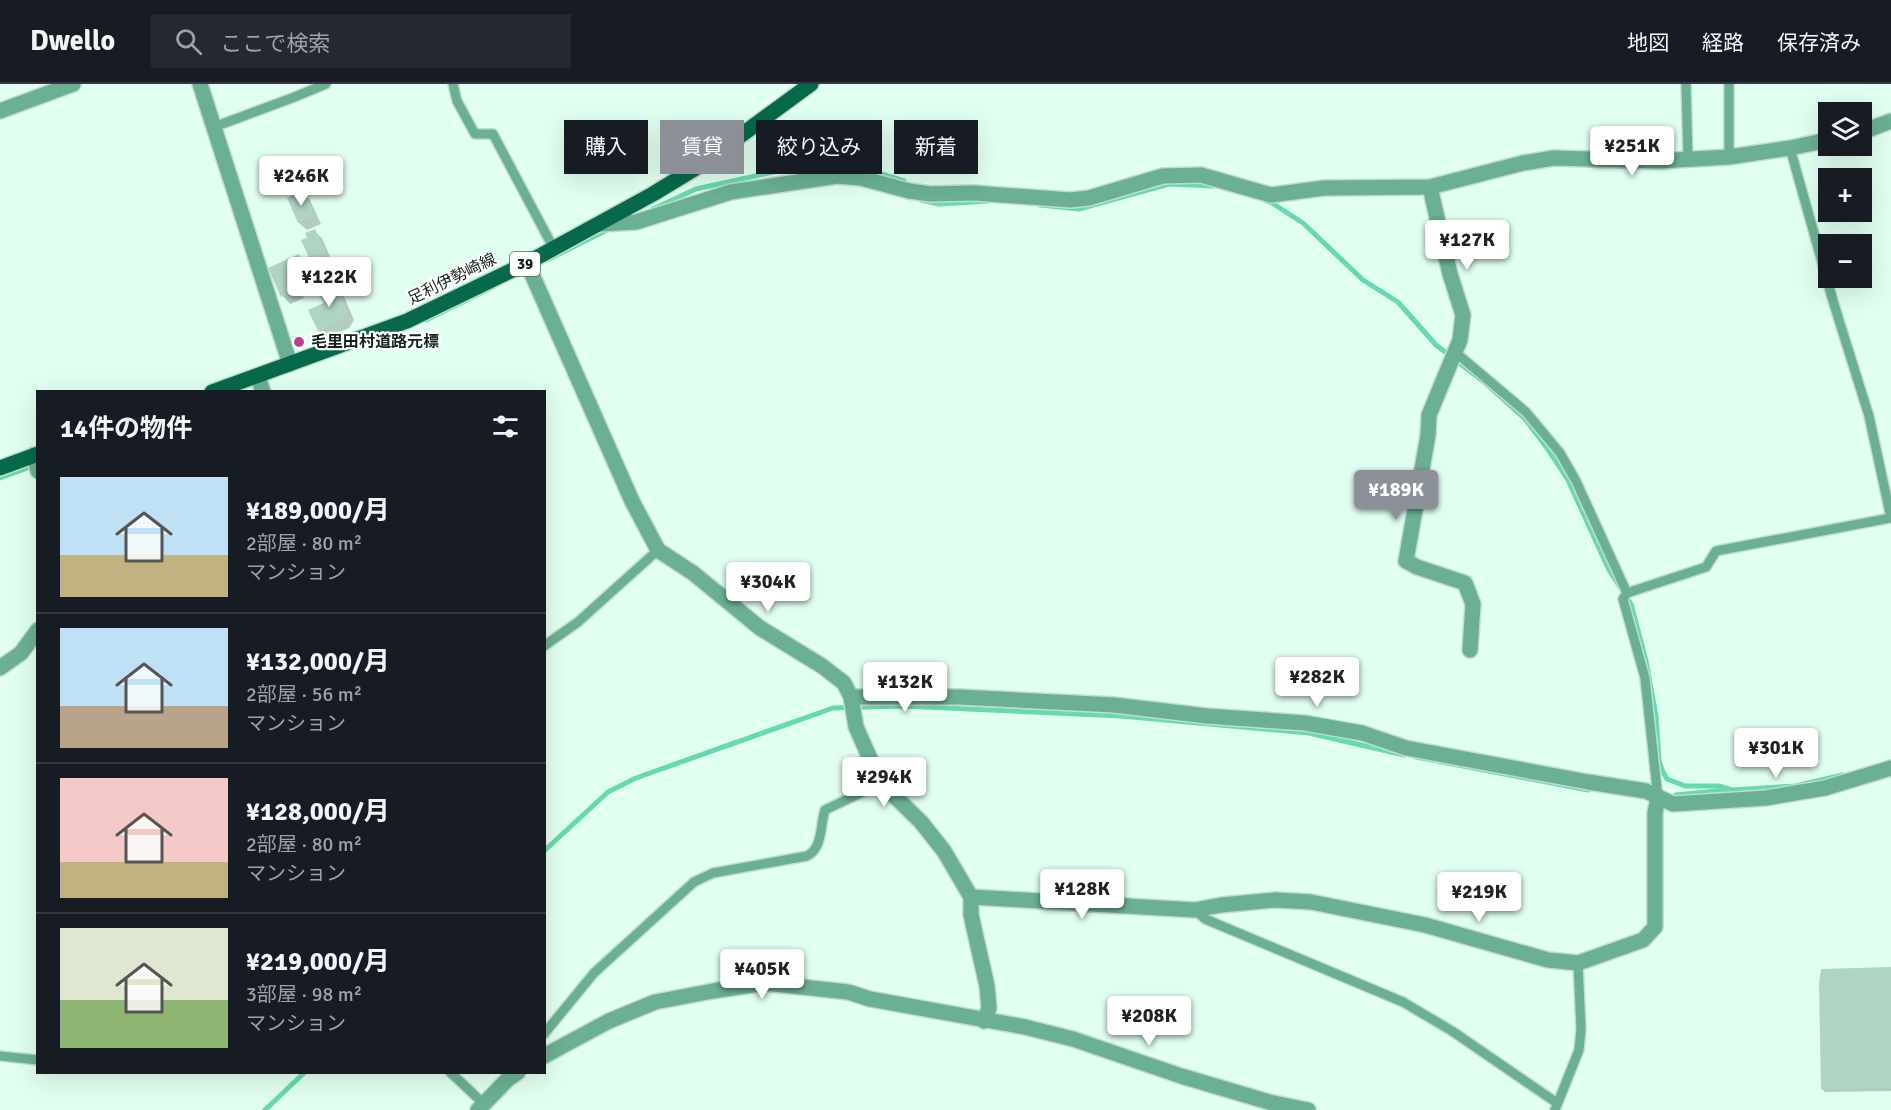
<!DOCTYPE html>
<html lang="ja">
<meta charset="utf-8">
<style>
:root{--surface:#171b24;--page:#242831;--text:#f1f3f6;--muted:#9ea1a6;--line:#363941;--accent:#8c9099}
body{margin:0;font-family:Signika,"Noto Sans JP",sans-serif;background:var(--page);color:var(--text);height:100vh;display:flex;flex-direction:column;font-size:22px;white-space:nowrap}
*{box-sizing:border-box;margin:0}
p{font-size:20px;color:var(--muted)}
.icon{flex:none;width:33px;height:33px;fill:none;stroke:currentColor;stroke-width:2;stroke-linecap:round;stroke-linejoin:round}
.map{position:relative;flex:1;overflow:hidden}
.panel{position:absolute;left:36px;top:306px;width:510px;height:684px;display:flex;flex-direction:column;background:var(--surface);border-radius:0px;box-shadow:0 6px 24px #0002}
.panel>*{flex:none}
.banner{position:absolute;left:564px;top:36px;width:570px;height:54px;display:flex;gap:12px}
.controls{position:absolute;left:1818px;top:18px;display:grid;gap:12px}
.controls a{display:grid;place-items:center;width:54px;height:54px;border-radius:0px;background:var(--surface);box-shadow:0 6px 24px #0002;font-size:30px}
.price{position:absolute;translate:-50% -51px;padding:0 14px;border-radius:6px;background:#fff;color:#222;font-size:20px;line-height:39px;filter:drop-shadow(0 2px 3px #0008)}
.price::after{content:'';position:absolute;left:50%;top:36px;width:18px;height:14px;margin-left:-9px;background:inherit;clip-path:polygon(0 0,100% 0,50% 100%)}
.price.selected{background:var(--accent);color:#fff}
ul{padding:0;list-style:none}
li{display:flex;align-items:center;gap:18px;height:150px;padding:0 24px}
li+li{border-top:2px solid var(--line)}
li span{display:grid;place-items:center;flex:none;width:168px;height:120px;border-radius:0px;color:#555}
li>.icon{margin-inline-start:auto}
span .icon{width:72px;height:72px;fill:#fffc;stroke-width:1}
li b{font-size:26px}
h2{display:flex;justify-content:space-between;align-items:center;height:72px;padding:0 24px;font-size:26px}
.chip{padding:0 21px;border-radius:0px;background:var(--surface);box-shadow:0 6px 24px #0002;font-size:21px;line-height:54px}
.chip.selected{background:var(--accent);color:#fff}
header{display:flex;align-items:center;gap:36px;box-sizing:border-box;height:84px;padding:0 30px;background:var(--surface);border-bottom:2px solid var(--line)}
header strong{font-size:28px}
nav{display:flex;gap:33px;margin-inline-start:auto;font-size:21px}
.search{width:420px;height:54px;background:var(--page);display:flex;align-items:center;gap:15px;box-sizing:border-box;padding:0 21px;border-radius:0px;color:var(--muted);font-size:22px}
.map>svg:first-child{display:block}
</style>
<header>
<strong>Dwello</strong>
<div class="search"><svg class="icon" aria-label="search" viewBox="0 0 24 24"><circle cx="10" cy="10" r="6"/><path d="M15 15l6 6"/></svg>ここで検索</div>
<nav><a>地図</a><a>経路</a><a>保存済み</a></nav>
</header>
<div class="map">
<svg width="1891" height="1026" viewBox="0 0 1891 1026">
<rect width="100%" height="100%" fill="#e1fff0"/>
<g fill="#0003">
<path d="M303,108L310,116L321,140L307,146L299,139L288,114Z"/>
<path d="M314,147L322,154L339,193L326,199L319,192L303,157L309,155Z"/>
<path d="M298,172L306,179L314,198L300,204L304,214L290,220L283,212L270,184Z"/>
<path d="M334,201L342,208L354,236L349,244L326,254L319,246L326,220Z"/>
<path d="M1891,884V1007L1825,1008L1822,1005Z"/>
</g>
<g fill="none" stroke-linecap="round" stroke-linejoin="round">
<g stroke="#66daac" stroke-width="5">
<path d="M921,116L939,120L989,117"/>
<path d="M1266,117L1272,119L1303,139L1363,196L1398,218L1436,261L1484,298L1525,335L1547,364L1568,396L1609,486L1631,520L1646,577L1656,632L1659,676L1662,686L1667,695L1685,702H1719L1732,706L1795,702L1843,691"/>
<path d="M1040,121L1079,125L1169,100L1213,102"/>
<path d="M653,125L696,105L782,86L853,81L904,97"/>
<path d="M547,176L609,145"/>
<path d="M426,236L493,203"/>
<path d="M0,394L36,381"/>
<path d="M1416,673L1588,706"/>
<path d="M1676,711L1727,706"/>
<path d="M544,767L608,708L636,694L833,624L902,622L1121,632L1309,649L1404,671"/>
<path d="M265,1026L305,988"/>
</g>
</g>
<g fill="#b0d4c3">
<path d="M303,106L315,132L298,139L287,114Z"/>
<path d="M315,145L333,186L317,192L301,156L307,154L305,149Z"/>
<path d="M299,170L308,190L293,197L298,206L281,213L268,184Z"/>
<path d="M335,199L347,227L342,236L318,247L308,226L324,219L318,207Z"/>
<path d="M1891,883V1004L1821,1005L1819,900L1821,885Z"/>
</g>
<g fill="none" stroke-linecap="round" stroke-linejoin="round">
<g stroke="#c0dcce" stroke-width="12">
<g id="lane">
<path d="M453,0L457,17L475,50H493L554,165"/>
<path d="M1686,0L1688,75"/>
<path d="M214,43L292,14L326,0"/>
<path d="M1790,64L1833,217L1869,332L1891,434"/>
<path d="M1729,73V0"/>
<path d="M1455,268L1526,328L1560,369L1576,397L1627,509L1623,515L1645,594L1658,714"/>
<path d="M1627,509L1706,483L1716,467L1891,434"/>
<path d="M544,562L578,538L658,466"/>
<path d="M1195,826L1205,835L1403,918L1452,947L1557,1019"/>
<path d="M544,950L594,889L694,798L713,789L807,772C823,764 820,741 825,726L881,699"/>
<path d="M0,972L38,976"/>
<path d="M450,988L484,1020"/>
<path d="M1555,1026L1579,966L1581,945L1578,879"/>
</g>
</g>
<g stroke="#c0dcce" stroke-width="18">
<g id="street">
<path d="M200,0L290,280"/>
<path d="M0,27L73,0"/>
<path d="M1862,48L1891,37"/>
<path d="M1430,103L1450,190L1463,231L1460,256L1429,331L1428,351L1406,477L1417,483L1465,499L1473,520L1470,566"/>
<path d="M601,140L636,138L731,108L837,92L861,94L909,107L930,110L974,109L1070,116L1089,114L1163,92L1201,91L1271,111L1324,104L1430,103L1523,79L1554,74L1659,77L1729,73L1790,64L1828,56"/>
<path d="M527,179L632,417L658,466L693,489L760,544L822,582L844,599L851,613L856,643L881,699L921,738L944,767L971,813V831L987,902L989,924L984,937"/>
<path d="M258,292L263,308"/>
<path d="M34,371L38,387"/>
<path d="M0,584L21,569L38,546"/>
<path d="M851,613H960L1114,621L1207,632L1305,639L1362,649L1406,664L1588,698L1646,707L1673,720L1766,714L1825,704L1891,684"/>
<path d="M971,813L1195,826L1221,821L1275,816L1311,818L1425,841L1548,876L1578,879L1643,856L1655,843V729L1658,714"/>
<path d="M544,972L609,937L655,918L713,907L765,899L848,908L870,915L1025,943L1073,955L1181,992L1269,1018L1308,1026"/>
<path d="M478,1026L508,995L518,988"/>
</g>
</g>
<g stroke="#c0dcce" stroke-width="18">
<g id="primary">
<path d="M212,308L407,237L527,179L653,110L699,82L811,0"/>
<path d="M0,384L38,370"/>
</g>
</g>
<use href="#lane" stroke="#6bb092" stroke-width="9"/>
<use href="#street" stroke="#6bb092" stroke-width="15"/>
<use href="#primary" stroke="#07694b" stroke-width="15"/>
</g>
<circle fill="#bd4190" stroke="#fff" stroke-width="2" cx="299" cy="258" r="6"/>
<g text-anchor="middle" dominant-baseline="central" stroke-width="4.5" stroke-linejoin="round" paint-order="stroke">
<rect fill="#fff" stroke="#5a6460" stroke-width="1.5" x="510" y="168" width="30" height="24" rx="4.5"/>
<g font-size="15" font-weight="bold" fill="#14221c">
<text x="525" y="180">39</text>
</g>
<g font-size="16" fill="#14221c" stroke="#fff">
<text transform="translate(452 195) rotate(-26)">足利伊勢崎線</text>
</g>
<g font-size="16" font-weight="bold" fill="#14221c" stroke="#fff" text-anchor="start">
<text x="311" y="258">毛里田村道路元標</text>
</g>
</g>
</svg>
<div class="controls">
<a><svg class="icon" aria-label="layers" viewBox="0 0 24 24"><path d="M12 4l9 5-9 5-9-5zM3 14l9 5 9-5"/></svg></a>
<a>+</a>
<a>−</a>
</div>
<b class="price" style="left:1632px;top:93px">¥251K</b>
<b class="price" style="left:301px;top:123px">¥246K</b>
<b class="price" style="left:1467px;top:187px">¥127K</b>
<b class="price" style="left:329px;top:224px">¥122K</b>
<b class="price selected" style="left:1396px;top:437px">¥189K</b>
<b class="price" style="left:768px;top:529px">¥304K</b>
<b class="price" style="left:1317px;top:624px">¥282K</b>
<b class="price" style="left:905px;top:629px">¥132K</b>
<b class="price" style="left:1776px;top:695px">¥301K</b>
<b class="price" style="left:884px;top:724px">¥294K</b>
<b class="price" style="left:1082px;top:836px">¥128K</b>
<b class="price" style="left:1479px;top:839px">¥219K</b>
<b class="price" style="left:762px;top:916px">¥405K</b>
<b class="price" style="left:1149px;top:963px">¥208K</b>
<div class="banner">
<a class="chip">購入</a>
<a class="chip selected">賃貸</a>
<a class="chip">絞り込み</a>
<a class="chip">新着</a>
</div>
<section class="panel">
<h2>14件の物件<svg class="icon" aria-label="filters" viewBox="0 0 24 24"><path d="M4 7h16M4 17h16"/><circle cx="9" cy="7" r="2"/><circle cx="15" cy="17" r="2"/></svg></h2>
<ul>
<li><span style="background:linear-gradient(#bfe0f5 65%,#c2b280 0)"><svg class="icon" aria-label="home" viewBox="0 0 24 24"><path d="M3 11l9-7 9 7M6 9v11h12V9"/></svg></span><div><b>¥189,000/月</b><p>2部屋 · 80 m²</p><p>マンション</p></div></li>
<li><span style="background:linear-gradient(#bfe0f5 65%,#b9a48a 0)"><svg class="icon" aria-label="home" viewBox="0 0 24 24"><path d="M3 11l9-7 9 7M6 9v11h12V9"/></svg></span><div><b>¥132,000/月</b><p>2部屋 · 56 m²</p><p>マンション</p></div></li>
<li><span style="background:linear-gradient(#f6c9c9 70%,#c2b280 0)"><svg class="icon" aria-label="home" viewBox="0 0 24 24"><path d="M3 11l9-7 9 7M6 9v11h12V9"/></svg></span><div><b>¥128,000/月</b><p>2部屋 · 80 m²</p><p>マンション</p></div></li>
<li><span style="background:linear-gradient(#dfe7d0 60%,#8fb573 0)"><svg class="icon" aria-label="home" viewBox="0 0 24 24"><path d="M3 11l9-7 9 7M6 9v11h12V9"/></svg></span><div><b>¥219,000/月</b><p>3部屋 · 98 m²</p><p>マンション</p></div></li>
</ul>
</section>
</div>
